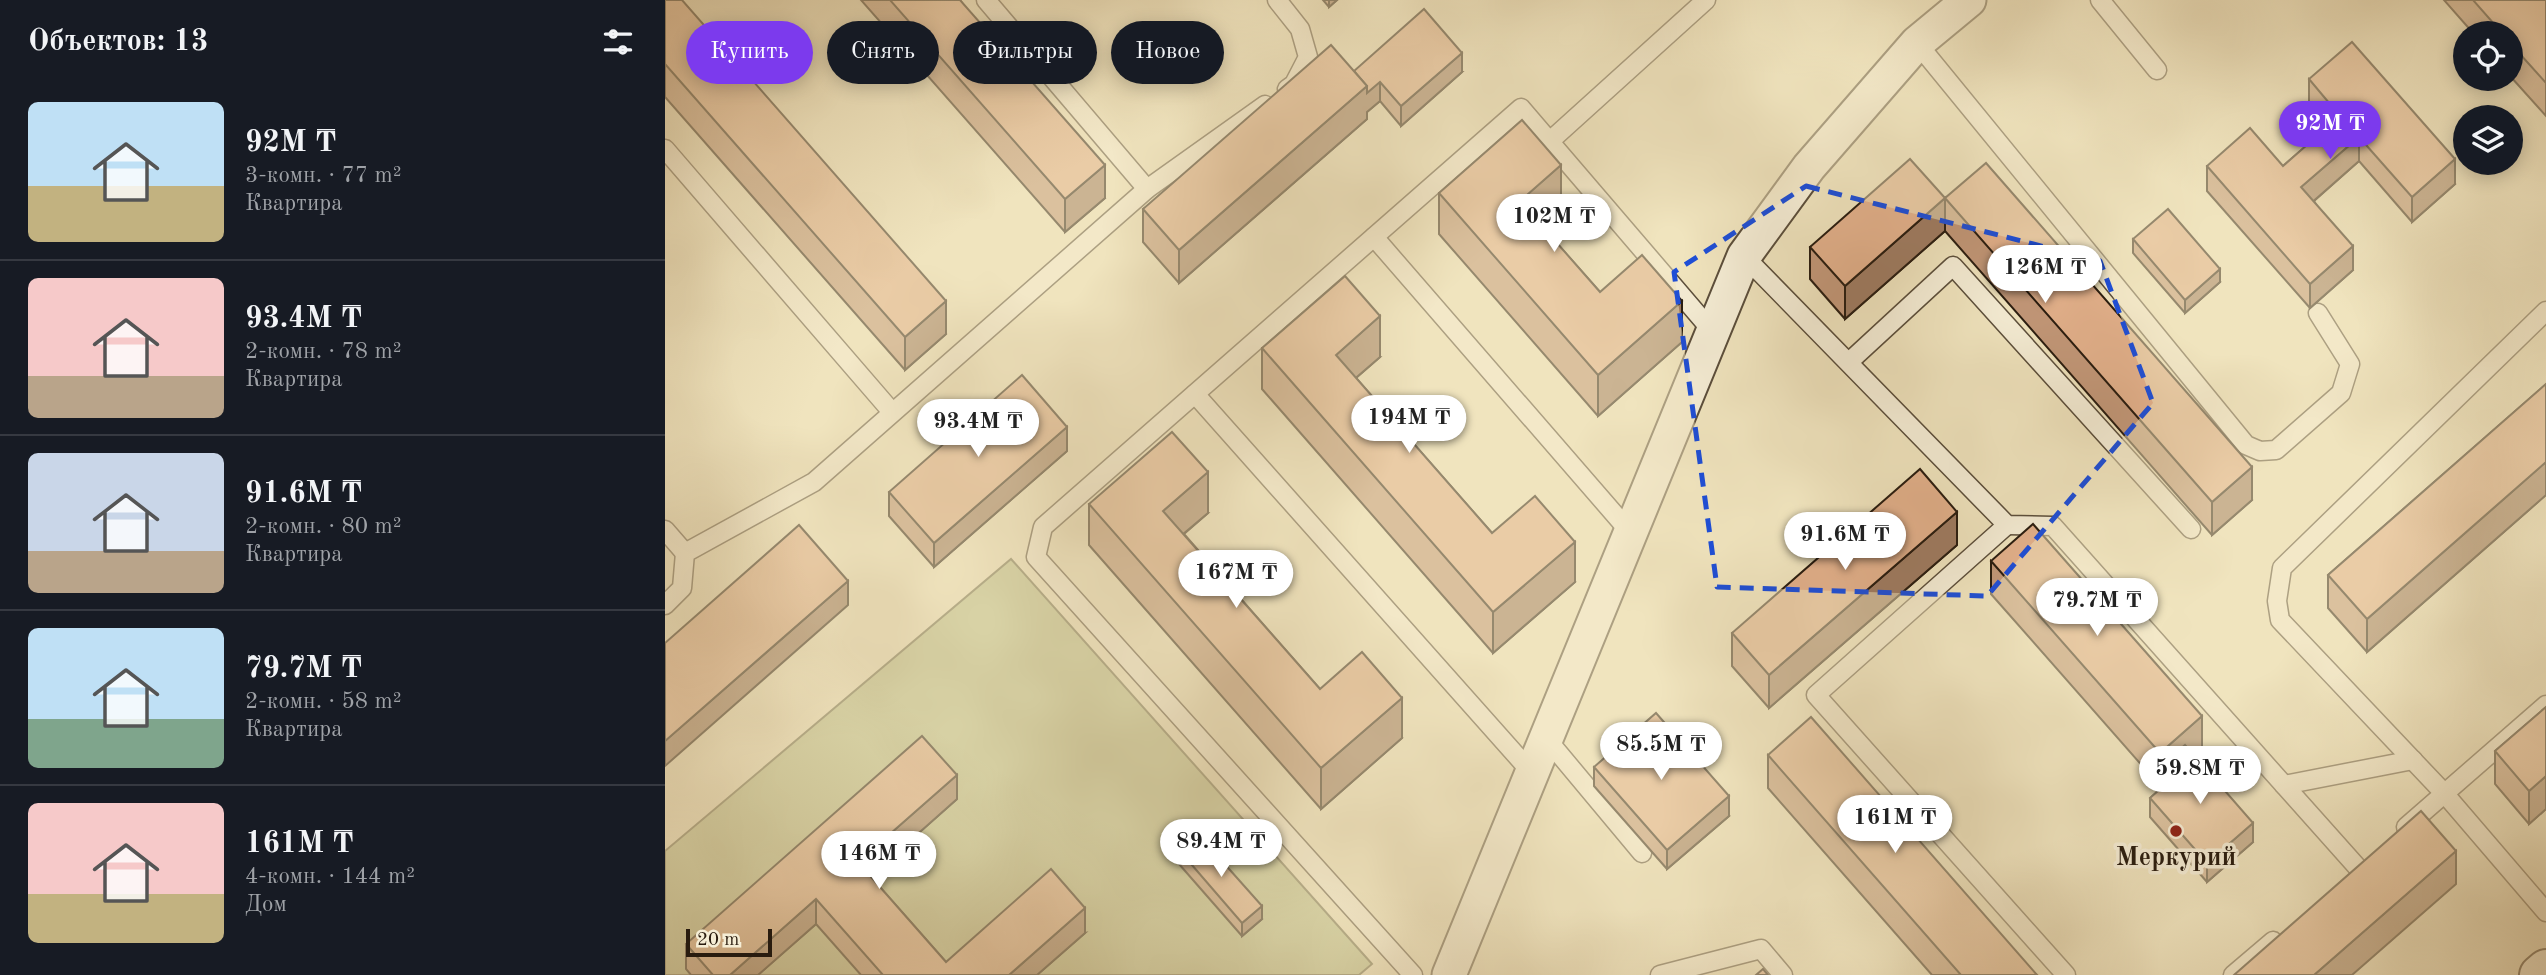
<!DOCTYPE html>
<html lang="ru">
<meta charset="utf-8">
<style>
:root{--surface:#171b24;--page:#242831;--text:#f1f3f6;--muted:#9ea1a6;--line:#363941;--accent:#7c3aed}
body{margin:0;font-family:"Old Standard TT",serif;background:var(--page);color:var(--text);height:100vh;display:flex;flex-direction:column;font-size:26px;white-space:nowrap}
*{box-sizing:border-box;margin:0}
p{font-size:23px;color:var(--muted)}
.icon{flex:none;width:38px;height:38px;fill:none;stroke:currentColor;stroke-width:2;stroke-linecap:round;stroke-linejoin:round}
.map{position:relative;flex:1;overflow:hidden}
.panel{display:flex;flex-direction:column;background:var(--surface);width:665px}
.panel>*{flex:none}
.hud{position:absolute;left:21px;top:21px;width:665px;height:63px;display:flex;gap:14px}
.controls{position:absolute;left:1788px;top:21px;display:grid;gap:14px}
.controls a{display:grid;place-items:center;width:70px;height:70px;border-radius:50%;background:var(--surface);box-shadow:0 4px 18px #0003;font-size:35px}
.scale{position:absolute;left:21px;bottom:18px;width:86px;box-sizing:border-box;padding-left:7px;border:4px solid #291c0f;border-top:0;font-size:19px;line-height:24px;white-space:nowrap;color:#291c0f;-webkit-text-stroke:5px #f5edd5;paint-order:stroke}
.price{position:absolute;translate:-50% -60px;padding:0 16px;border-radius:24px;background:#fff;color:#222;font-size:23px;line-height:46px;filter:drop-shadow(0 2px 4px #0008)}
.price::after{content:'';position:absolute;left:50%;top:42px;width:21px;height:16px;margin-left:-10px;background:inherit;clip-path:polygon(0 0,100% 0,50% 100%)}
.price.current{background:var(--accent);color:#fff}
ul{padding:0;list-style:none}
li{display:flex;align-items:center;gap:21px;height:175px;padding:0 28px}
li+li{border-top:2px solid var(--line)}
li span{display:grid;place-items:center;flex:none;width:196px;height:140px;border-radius:10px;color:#555}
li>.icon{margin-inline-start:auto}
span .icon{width:84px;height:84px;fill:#fffc;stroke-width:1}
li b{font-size:30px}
h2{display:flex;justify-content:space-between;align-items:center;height:84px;padding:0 28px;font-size:30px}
.tag{padding:0 24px;border-radius:32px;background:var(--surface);box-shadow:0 4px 18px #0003;font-size:24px;line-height:63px}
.tag.current{background:var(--accent);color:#fff}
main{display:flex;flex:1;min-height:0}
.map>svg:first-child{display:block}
</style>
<main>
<section class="panel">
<h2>Объектов: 13<svg class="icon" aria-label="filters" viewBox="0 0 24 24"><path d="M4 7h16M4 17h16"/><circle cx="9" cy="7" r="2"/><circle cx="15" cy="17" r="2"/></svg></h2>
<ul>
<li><span style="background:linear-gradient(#bfe0f5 60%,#c2b280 0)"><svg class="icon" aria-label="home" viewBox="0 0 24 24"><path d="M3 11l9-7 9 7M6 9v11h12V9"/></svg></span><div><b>92M ₸</b><p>3-комн. · 77 m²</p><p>Квартира</p></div></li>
<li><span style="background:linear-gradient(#f6c9c9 70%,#b9a48a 0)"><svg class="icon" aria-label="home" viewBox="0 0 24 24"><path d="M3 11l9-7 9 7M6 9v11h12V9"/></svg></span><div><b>93.4M ₸</b><p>2-комн. · 78 m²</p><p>Квартира</p></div></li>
<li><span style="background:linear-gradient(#c9d6e8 70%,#b9a48a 0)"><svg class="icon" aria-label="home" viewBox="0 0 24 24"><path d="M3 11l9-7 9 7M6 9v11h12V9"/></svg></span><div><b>91.6M ₸</b><p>2-комн. · 80 m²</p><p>Квартира</p></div></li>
<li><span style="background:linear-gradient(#bfe0f5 65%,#7fa58c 0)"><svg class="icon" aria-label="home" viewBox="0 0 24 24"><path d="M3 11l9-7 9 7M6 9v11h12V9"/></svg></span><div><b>79.7M ₸</b><p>2-комн. · 58 m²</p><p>Квартира</p></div></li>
<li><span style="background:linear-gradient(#f6c9c9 65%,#c2b280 0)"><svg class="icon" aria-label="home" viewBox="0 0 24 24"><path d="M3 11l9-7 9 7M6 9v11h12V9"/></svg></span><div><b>161M ₸</b><p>4-комн. · 144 m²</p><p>Дом</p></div></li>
</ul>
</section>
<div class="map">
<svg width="1881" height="975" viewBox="0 0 1881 975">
<rect width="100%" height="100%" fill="#f0e4be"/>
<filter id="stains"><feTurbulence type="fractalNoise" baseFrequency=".00286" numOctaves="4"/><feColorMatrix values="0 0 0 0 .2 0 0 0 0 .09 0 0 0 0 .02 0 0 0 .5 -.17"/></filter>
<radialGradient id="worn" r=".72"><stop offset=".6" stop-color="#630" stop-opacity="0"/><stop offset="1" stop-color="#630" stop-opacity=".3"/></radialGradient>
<path fill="#bec38e" stroke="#74704e" stroke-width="2" d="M346,559L707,964L694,975H0V851Z"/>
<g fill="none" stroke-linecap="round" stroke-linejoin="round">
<g stroke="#5b4e3b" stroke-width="21">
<g id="service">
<path d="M321,0L482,189"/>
<path d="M612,0L635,29L643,57L629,84L622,89"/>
<path d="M1435,0L1492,70"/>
<path d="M1252,43L1581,445L1595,451L1611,450L1676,393L1685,364L1653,313"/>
<path d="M885,141L1041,0"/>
<path d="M0,149L227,412"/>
<path d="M709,237L965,532"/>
<path d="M1079,256L1342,525L1388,526L1693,868"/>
<path d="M1881,311L1617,568L1612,601L1615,620L1779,793L1881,912"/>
<path d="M1185,361L1288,266L1526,529"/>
<path d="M530,394L867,773"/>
<path d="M1342,525L1151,695L1401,975"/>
<path d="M0,530L20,553"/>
<path d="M0,605L17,588L20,553L149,482L482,189L600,105"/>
<path d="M881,738L977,853"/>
<path d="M1619,785L1748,760"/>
<path d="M1741,827L1881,705"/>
<path d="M748,975L371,557L378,527L856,108L1047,331"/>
<path d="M995,975L1096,949L1118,975"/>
<path d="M1568,975L1608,941"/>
</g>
</g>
<g stroke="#5b4e3b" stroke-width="37">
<path id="minor" d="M784,975L1079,256L1144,167L1252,43L1304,0"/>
</g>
<g stroke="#291c0f" stroke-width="42">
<path id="secondary" d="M1874,975L1881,969"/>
</g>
<use href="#service" stroke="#f5edd5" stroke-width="18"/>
<use href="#minor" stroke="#f5edd5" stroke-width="33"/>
<use href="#secondary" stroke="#f5edd5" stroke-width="38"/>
</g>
<g fill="#c29778" stroke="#291c0f" stroke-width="2">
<path d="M0,0L281,334L240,370L0,97Z"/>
<path d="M196,0H295L440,198L400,232Z"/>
<path d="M658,0H672L664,7Z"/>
<path d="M1779,0H1881V116L1846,77V33H1808Z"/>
<path d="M689,71L797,72L736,126L715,101L702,112V119L514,283L478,242V209Z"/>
<path d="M1644,79L1790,184L1747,222L1694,161L1649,201L1688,270L1645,308L1542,191V166H1618L1663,127L1644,104Z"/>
<path d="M774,193L896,206L875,224L935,292L1017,342L933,416L774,234Z"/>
<path d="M1280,198L1587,500L1547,535L1280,231L1180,319L1145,279V247Z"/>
<path d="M1468,239L1555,282L1520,313L1468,253Z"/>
<path d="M597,348L715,357L691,378L827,533L910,582L828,653L597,389Z"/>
<path d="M1881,384V495L1702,652L1663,608V575Z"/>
<path d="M402,451L269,567L224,516V492Z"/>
<path d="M424,504L543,513L519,534L655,689L737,738L656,809L424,545Z"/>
<path d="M1292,545L1104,708L1067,666V633Z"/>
<path d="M1326,561L1537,749L1530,756L1588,842L1542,882L1485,817V798L1501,784L1499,782L1495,786L1326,594Z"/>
<path d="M1881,707V809L1864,824L1830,784V751Z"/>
<path d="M1103,755L1372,975H1267L1103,788Z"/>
<path d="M929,767L1064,816L1002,869L929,786Z"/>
<path d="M292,799L205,876L281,962L420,933L372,975H196L151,924L93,975H26L21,969V944Z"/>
<path d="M514,850L597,919L577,936L514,864Z"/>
</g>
<g fill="#9e7b61" stroke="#291c0f" stroke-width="2">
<path d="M664,0H672L664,7Z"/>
<path d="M797,53V72L736,126V106Z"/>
<path d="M715,82V101L702,112V119L514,283V250L702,86Z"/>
<path d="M1694,137V161L1636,212V187Z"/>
<path d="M1790,159V184L1747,222V197Z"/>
<path d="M440,165V198L400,232V199Z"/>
<path d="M896,165V206L855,241V201Z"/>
<path d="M1280,198V231L1180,319V286Z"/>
<path d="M1688,246V270L1645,308V284Z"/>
<path d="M1555,269V282L1520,313V300Z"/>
<path d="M281,301V334L240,370V337Z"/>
<path d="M1017,301V342L933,416V375Z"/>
<path d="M715,316V357L671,395V355Z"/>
<path d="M402,427V451L269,567V543Z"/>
<path d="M1881,462V495L1702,652V619Z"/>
<path d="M1587,467V500L1547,535V502Z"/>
<path d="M543,472V513L498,551V511Z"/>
<path d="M1292,512V545L1104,708V675Z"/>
<path d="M910,542V582L828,653V612Z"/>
<path d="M183,581V605L0,766V741Z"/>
<path d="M737,698V738L656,809V768Z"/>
<path d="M1537,716V749L1509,774L1499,763V782L1495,786V753Z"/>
<path d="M292,775V799L193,887V862Z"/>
<path d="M1881,776V809L1864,824V791Z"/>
<path d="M1064,796V816L1002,869V850Z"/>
<path d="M1588,823V842L1542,882V863Z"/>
<path d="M1791,851V884L1687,975H1649Z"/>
<path d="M151,899V924L93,975H65Z"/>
<path d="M597,906V919L577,936V923Z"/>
<path d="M420,908V933L372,975H344Z"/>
</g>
<g fill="#e2b08b" stroke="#291c0f" stroke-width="2">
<path d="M0,0H17L281,301L240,337L0,64Z"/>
<path d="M225,0H295L440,165L400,199Z"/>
<path d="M1808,0H1881V83L1846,44V33H1837Z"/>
<path d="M759,9L797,53L736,106L715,82L702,93V86L689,71Z"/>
<path d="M1687,42L1790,159L1747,197L1694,137L1636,187L1688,246L1645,284L1542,166L1585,128L1618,166L1675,116L1644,79Z"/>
<path d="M666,45L702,86L514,250L478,209Z"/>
<path d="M857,120L896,165L855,201L935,292L977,255L1017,301L933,375L774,193Z"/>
<path d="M1245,159L1280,198L1321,163L1587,467L1547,502L1280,198L1180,286L1145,247Z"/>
<path d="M1503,209L1555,269L1520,300L1468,239Z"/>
<path d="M680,276L715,316L671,355L827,533L870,496L910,542L828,612L597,348Z"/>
<path d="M357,375L402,427L269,543L224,492Z"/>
<path d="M1881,384V462L1702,619L1663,575Z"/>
<path d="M507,432L543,472L498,511L655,689L697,652L737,698L656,768L424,504Z"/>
<path d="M1255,469L1292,512L1104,675L1067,633Z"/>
<path d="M1368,524L1537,716L1495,753L1326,561Z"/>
<path d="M134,525L183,581L0,741V643Z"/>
<path d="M1881,707V776L1864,791L1830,751Z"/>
<path d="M991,713L1064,796L1002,850L929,767Z"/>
<path d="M1146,717L1372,975H1296L1103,755Z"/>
<path d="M257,736L292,775L193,862L281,962L386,869L420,908L344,975H218L151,899L65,975H48L21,944Z"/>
<path d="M1520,745L1588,823L1542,863L1485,798L1510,776L1499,763Z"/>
<path d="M1756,811L1791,851L1649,975H1569Z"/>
<path d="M533,834L597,906L577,923L514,850Z"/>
<path d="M1098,969L1103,975H1091Z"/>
</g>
<path d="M0 0H1881V975H0ZM1141,186L1435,261L1488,403L1322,596L1052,587L1009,272Z" fill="#f0e4be" fill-opacity=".55" fill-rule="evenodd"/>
<path fill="none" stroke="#1d4ed8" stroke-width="5" stroke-dasharray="14 9" stroke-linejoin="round" d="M1141,186L1435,261L1488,403L1322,596L1052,587L1009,272Z"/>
<circle fill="#8f2418" stroke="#f5edd5" stroke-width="2.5" cx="1511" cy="831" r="7"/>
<g text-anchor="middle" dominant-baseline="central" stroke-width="7" stroke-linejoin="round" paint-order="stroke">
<g font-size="26" font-weight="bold" fill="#291c0f" stroke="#f5edd5">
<text x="1511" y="858">Меркурий</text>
</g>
</g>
<rect width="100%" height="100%" filter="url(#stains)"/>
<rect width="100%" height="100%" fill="url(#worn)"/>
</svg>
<div class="controls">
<a><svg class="icon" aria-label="locate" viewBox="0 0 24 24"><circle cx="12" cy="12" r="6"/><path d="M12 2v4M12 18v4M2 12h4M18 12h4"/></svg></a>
<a><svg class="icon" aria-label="layers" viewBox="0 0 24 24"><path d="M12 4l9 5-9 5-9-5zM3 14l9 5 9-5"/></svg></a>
</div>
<div class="scale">20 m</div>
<b class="price current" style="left:1665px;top:161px">92M ₸</b>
<b class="price" style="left:889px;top:254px">102M ₸</b>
<b class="price" style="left:1380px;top:305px">126M ₸</b>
<b class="price" style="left:744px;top:455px">194M ₸</b>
<b class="price" style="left:313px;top:459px">93.4M ₸</b>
<b class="price" style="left:1180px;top:572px">91.6M ₸</b>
<b class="price" style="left:571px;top:610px">167M ₸</b>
<b class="price" style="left:1432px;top:638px">79.7M ₸</b>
<b class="price" style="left:996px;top:782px">85.5M ₸</b>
<b class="price" style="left:1535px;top:806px">59.8M ₸</b>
<b class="price" style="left:1230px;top:855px">161M ₸</b>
<b class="price" style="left:556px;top:879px">89.4M ₸</b>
<b class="price" style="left:214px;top:891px">146M ₸</b>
<div class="hud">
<a class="tag current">Купить</a>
<a class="tag">Снять</a>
<a class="tag">Фильтры</a>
<a class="tag">Новое</a>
</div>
</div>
</main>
